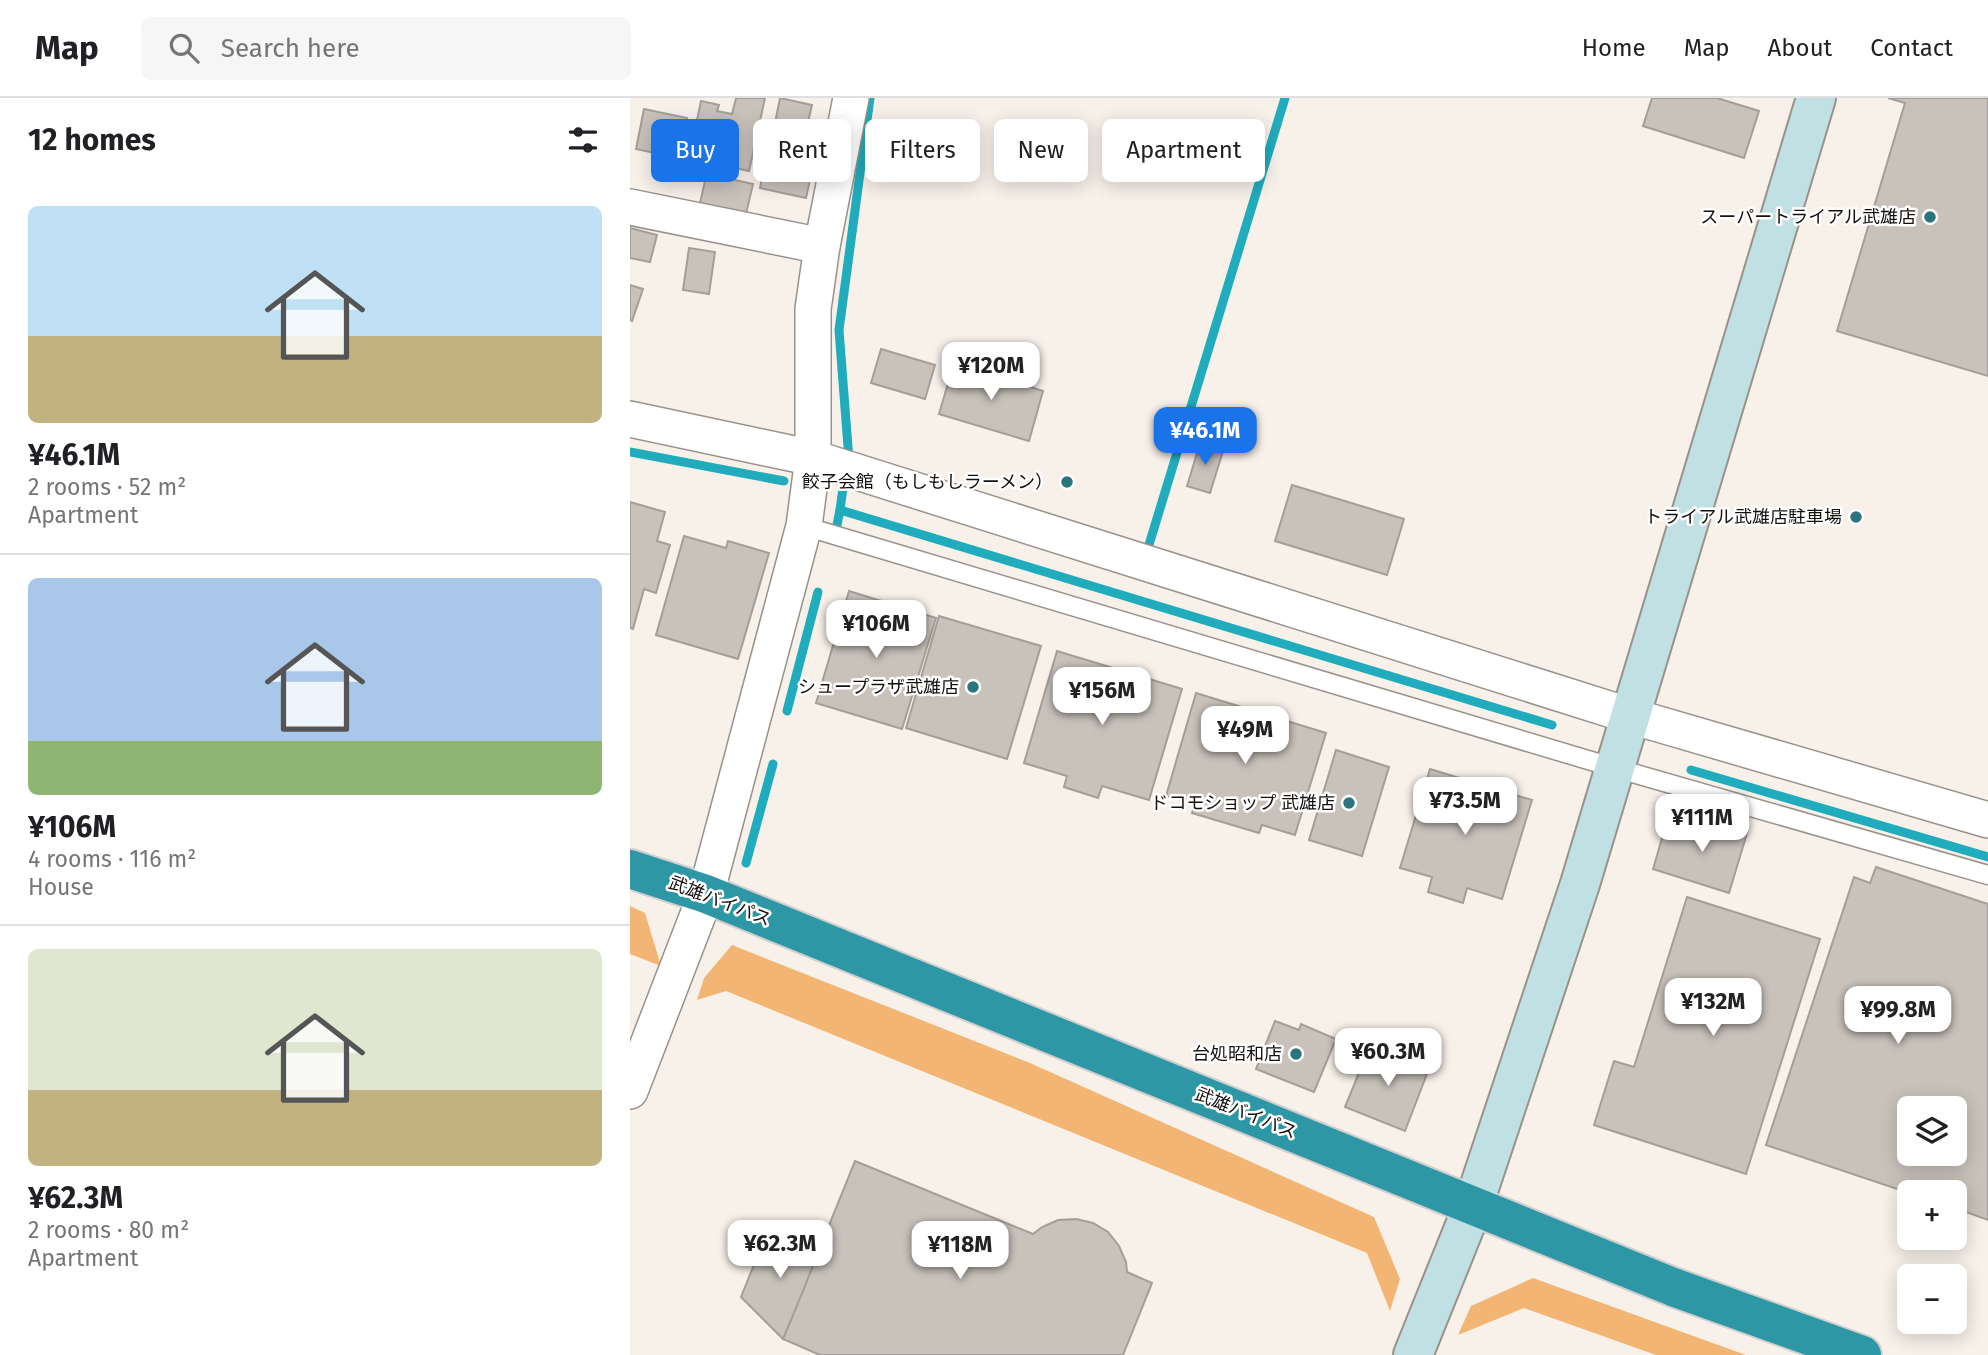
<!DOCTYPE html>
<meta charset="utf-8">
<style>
:root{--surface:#fff;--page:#f6f6f6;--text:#202124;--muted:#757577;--line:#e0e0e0;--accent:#1a73e8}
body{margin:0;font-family:"Fira Sans","Noto Sans JP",sans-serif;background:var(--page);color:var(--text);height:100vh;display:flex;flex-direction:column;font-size:26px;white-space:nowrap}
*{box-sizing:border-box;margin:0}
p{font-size:23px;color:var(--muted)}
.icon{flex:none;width:38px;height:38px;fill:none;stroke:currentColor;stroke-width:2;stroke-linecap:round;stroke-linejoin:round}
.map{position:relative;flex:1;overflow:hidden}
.drawer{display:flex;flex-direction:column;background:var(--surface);width:630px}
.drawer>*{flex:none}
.guide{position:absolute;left:21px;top:21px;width:665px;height:63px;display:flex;gap:14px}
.controls{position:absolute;left:1267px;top:998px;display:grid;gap:14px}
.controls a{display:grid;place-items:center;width:70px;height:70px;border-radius:10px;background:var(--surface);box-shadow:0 4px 18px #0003;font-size:35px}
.price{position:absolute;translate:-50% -60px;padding:0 16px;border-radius:14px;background:#fff;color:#222;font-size:23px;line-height:46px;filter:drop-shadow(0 2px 4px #0008)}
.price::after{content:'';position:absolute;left:50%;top:42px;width:21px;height:16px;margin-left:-10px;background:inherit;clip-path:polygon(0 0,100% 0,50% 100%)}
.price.on{background:var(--accent);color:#fff}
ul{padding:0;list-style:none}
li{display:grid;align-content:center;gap:14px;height:371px;padding:0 28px}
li+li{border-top:2px solid var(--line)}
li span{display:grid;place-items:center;height:217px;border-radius:10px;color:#555}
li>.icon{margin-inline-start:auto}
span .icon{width:126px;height:126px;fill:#fffc;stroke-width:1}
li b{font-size:30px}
h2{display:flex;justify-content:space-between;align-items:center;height:84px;padding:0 28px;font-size:30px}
.tag{padding:0 24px;border-radius:10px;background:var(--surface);box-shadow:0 4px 18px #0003;font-size:24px;line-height:63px}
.tag.on{background:var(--accent);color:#fff}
header{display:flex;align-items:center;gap:42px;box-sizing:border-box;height:98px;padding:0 35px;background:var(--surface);border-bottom:2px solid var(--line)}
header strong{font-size:33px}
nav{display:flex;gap:38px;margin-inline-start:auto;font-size:24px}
.search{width:490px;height:63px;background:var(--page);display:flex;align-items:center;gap:18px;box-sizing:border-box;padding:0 24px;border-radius:10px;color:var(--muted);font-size:26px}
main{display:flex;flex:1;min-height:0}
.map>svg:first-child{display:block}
</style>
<header>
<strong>Map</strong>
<div class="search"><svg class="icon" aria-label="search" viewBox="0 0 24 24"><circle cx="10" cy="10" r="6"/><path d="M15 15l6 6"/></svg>Search here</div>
<nav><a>Home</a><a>Map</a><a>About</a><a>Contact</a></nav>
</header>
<main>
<section class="drawer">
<h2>12 homes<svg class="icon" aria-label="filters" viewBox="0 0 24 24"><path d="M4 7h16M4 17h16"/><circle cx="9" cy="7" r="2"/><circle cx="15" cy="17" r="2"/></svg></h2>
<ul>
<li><span style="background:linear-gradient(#bfe0f5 60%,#c2b280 0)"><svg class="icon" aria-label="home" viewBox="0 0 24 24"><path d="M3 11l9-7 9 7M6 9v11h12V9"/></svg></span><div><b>¥46.1M</b><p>2 rooms · 52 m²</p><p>Apartment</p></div></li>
<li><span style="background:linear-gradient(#a9c7e8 75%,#8fb573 0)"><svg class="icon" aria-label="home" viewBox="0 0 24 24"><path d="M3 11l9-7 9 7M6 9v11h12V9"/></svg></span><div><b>¥106M</b><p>4 rooms · 116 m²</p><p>House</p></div></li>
<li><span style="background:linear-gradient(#dfe7d0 65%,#c2b280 0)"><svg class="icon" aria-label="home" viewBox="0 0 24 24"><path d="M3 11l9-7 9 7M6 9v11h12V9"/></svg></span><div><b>¥62.3M</b><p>2 rooms · 80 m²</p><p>Apartment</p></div></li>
</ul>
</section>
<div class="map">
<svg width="1358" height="1257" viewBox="0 0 1358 1257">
<rect width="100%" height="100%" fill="#f8f1ea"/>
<g fill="#f3b573">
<path d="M0,808L15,815L31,868L0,856Z"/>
<path d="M102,847L400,965L744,1119L770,1181L760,1213L737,1155L96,893L67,902L74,880Z"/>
<path d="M903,1180L1116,1257H1026L894,1210L828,1237L841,1208Z"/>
</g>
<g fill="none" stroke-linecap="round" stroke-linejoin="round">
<g stroke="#20acbc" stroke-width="9">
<path d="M0,354L154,383"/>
<path d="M219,362L209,232L240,0"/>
<path d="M213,390L210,412L922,627"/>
<path d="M207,427L210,412"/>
<path d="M518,450L655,0"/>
<path d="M157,613L188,494"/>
<path d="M1061,672L1358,759"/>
<path d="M116,765L143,666"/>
</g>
</g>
<g fill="#c8c2bb" stroke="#a59e98" stroke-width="2" fill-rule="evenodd">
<path d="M106,0H135L119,73L59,60L71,3L89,7L87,13L102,16Z"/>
<path d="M150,0L182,7L175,37L144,30Z"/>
<path d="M1022,0H1087L1129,13L1114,60L1013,28Z"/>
<path d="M1258,0H1358V278L1207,233L1275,5Z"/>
<path d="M14,11L57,20L49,60L6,51Z"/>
<path d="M153,47L186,54L176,100L130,90L138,50L151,53Z"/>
<path d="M56,71L123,86L116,116L70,105L75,83L54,78Z"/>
<path d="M0,130L27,137L20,164L0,160Z"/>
<path d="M59,150L85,154L79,196L53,192Z"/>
<path d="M0,187L13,191L2,223L0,222Z"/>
<path d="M251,251L305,267L295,301L241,285Z"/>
<path d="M324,265L413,293L399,343L309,316Z"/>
<path d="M571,342L594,350L580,395L557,388Z"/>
<path d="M662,387L774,421L757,477L645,443Z"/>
<path d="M0,404L35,414L27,443L40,447L26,495L14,491L3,531L0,530Z"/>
<path d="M54,438L96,450L98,443L139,455L108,561L26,537Z"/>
<path d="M219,493L306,520L272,631L186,605Z"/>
<path d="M309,518L411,548L377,661L276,630Z"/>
<path d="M427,553L552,591L519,702L472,688L468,700L434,689L437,678L394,665Z"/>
<path d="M566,595L696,635L665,737L632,727L629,735L562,715L565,706L536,698Z"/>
<path d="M706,652L759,669L732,758L679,742Z"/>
<path d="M800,671L902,702L872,801L837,790L833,805L798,794L802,779L770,770Z"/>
<path d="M1037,723L1085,738L1089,723L1118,732L1099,795L1023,771Z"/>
<path d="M1246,769L1358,806V1122L1325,1110V1094L1279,1095L1136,1047L1224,779L1240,785ZM1279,1010H1325V1055H1279Z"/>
<path d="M1057,799L1190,841L1116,1076L964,1027L984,963L1004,969Z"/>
<path d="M645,923L669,932L671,926L706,941L684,994L626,971Z"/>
<path d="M739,950L765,960L767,955L800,968L775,1033L715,1009Z"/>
<path d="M225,1063L403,1136L412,1129L428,1122L446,1121L463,1125L478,1134L489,1148L496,1164L497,1174L522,1185L493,1257H190L153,1241Z"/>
<path d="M193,1142L173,1193L153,1241L111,1199L133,1144Z"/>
</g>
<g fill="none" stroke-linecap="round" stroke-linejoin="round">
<g stroke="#98928b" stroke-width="21">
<path id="lane" d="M174,428L985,670L1358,777"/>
</g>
<g stroke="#98928b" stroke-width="38">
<g id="street">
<path d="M0,109L192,148"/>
<path d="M0,321L183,360L1001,618L1358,722"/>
<path d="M0,993L76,796L174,428L183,360V211L192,148L221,0"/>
</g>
</g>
<g stroke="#98928b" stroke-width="42">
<path id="secondary" d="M783,1257L843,1108L950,786L1186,0"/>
</g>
<g stroke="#d0cfcf" stroke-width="42">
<path id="highway" d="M0,771L76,796L1043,1189L1232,1257"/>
</g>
<use href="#lane" stroke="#fff" stroke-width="18"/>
<use href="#street" stroke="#fff" stroke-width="35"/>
<use href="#secondary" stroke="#c0e0e4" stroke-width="38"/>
<use href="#highway" stroke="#2e97a5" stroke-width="38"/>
</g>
<g fill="#2c747e" stroke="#fff" stroke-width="2.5">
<circle cx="1300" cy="119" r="7"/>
<circle cx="437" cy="384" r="7"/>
<circle cx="1226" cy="419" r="7"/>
<circle cx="343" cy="589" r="7"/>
<circle cx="719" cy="705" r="7"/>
<circle cx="666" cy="956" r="7"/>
</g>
<g text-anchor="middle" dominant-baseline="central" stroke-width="5" stroke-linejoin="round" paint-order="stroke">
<g font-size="18" fill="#13100e" stroke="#fff" text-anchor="end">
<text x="1286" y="119">スーパートライアル武雄店</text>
<text x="423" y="384">餃子会館（もしもしラーメン）</text>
<text x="1212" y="419">トライアル武雄店駐車場</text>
<text x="329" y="589">シュープラザ武雄店</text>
<text x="705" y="705">ドコモショップ 武雄店</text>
<text x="652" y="956">台処昭和店</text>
</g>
<g font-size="18" fill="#13100e" stroke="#fff">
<text transform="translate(90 803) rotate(21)">武雄バイパス</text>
<text transform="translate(616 1015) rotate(22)">武雄バイパス</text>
</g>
</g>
</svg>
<div class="controls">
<a><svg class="icon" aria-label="layers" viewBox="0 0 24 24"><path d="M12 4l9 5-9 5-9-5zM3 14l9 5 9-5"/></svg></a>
<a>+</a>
<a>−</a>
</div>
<b class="price" style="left:361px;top:304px">¥120M</b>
<b class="price on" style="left:575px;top:369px">¥46.1M</b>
<b class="price" style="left:246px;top:562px">¥106M</b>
<b class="price" style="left:472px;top:629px">¥156M</b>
<b class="price" style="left:615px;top:668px">¥49M</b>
<b class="price" style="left:835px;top:739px">¥73.5M</b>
<b class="price" style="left:1072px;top:756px">¥111M</b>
<b class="price" style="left:1083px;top:940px">¥132M</b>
<b class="price" style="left:1268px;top:948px">¥99.8M</b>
<b class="price" style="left:758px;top:990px">¥60.3M</b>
<b class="price" style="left:150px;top:1182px">¥62.3M</b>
<b class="price" style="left:330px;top:1183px">¥118M</b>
<div class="guide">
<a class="tag on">Buy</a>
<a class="tag">Rent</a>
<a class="tag">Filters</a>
<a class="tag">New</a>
<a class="tag">Apartment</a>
</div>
</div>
</main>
